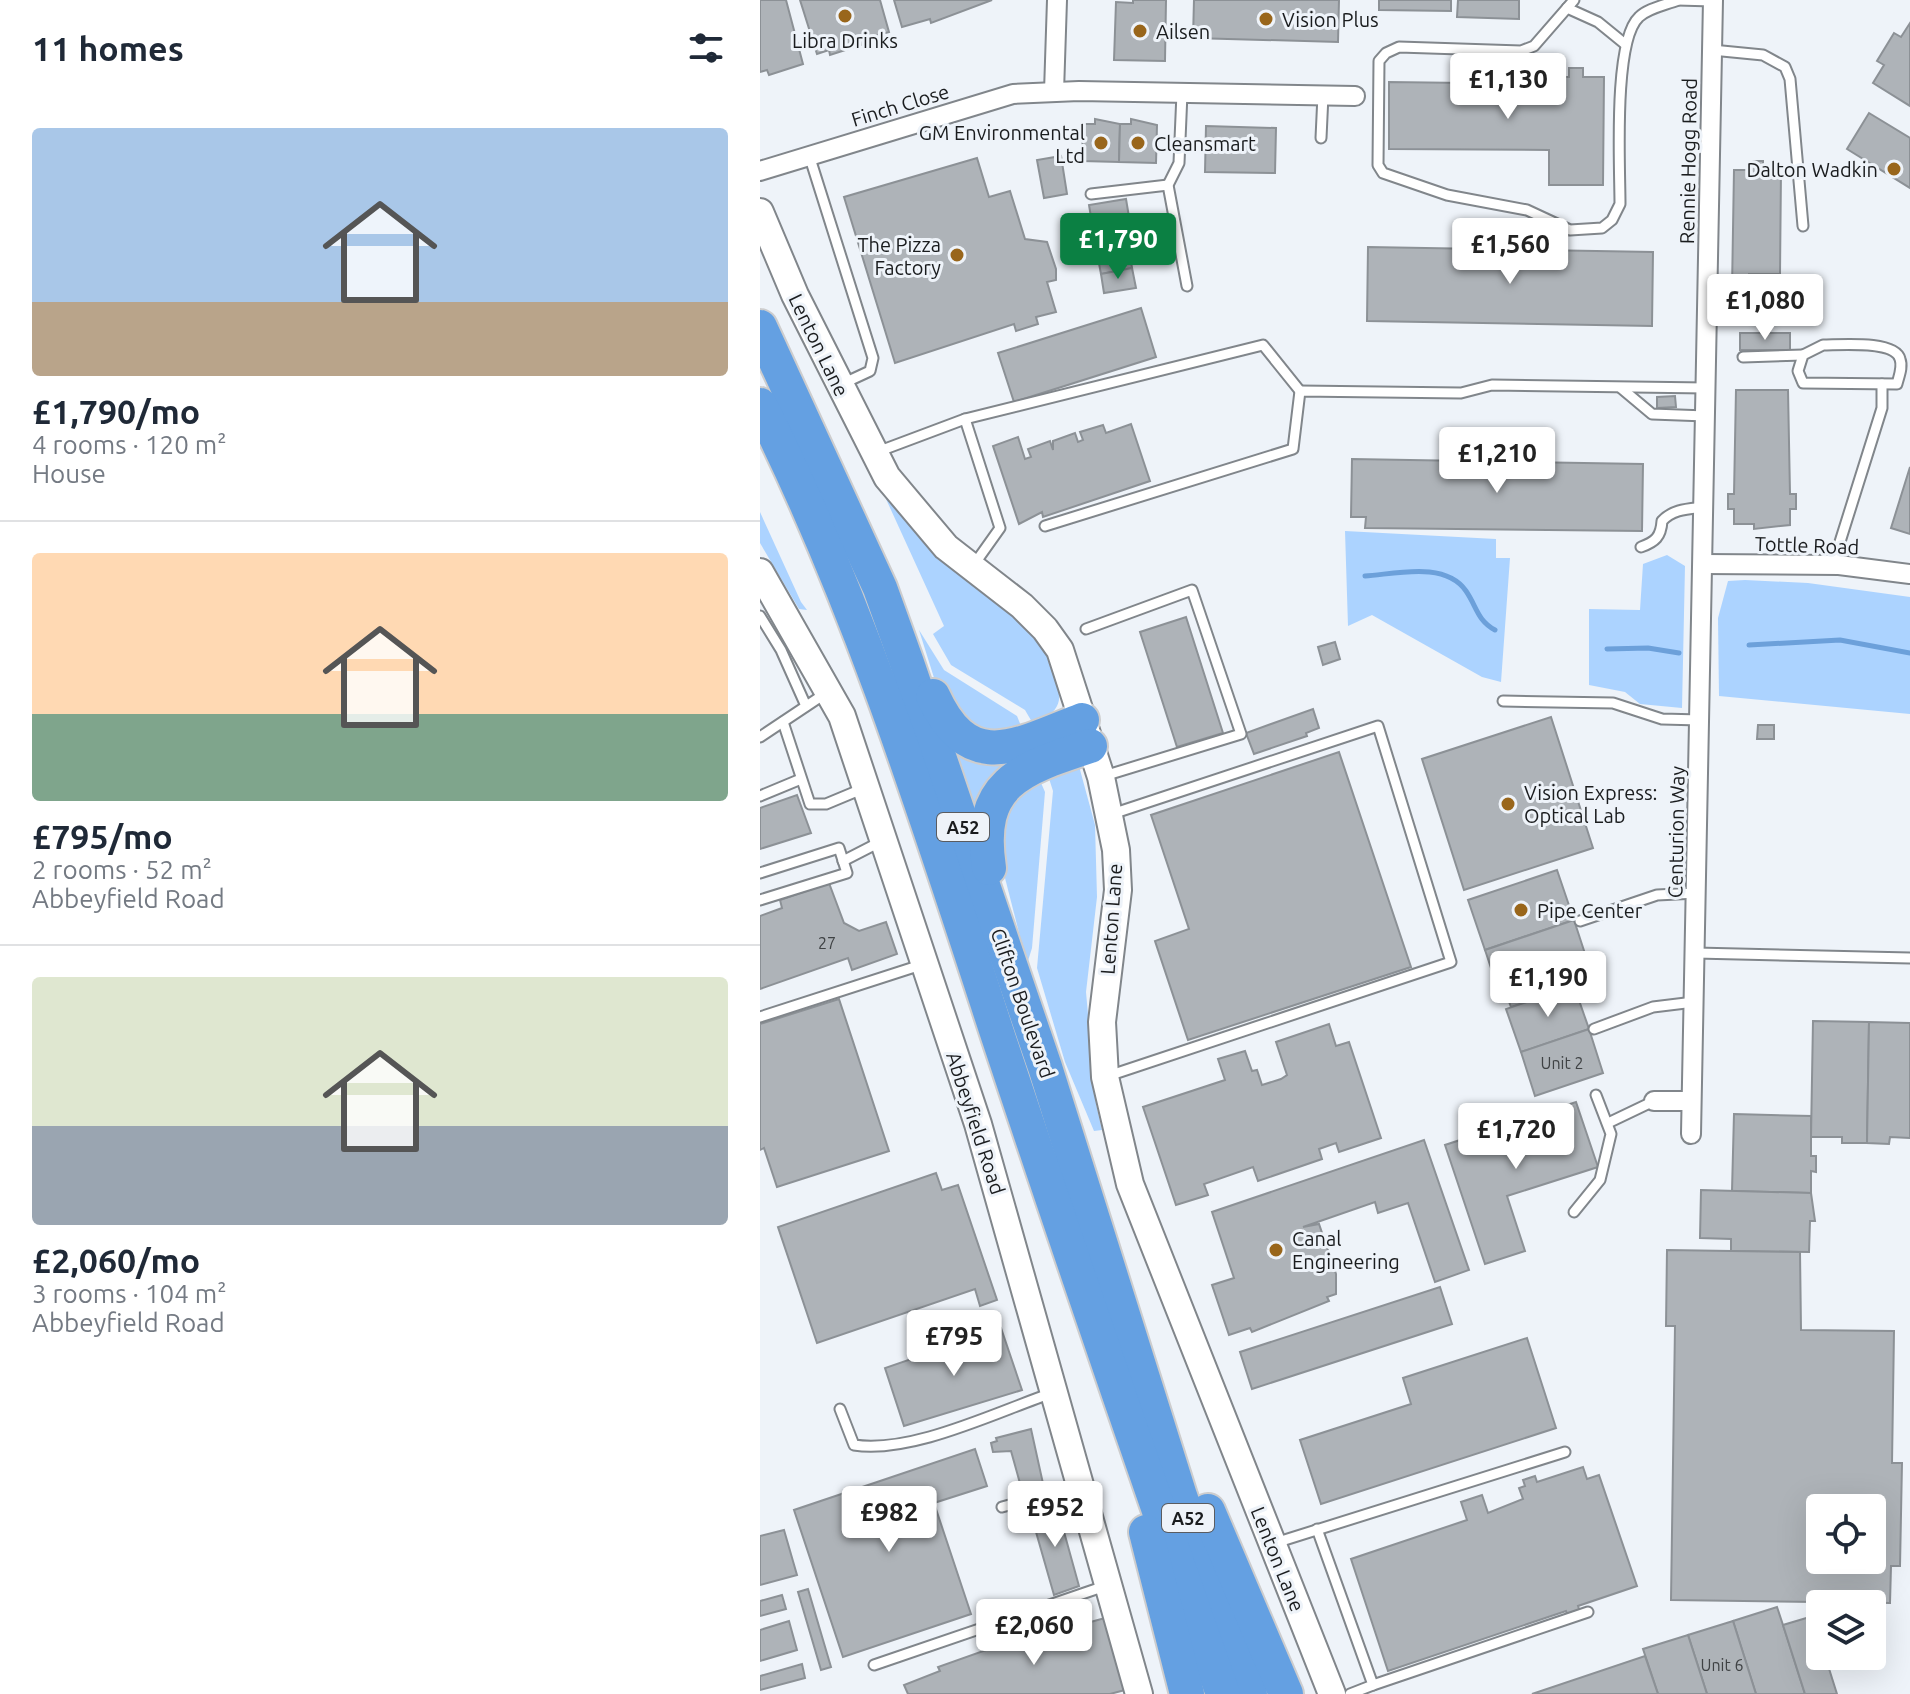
<!DOCTYPE html>
<meta charset="utf-8">
<style>
:root{--surface:#fff;--page:#f6f6f7;--text:#1f2937;--muted:#747a83;--line:#e0e1e3;--accent:#0b8043}
body{margin:0;font-family:Ubuntu,sans-serif;background:var(--page);color:var(--text);height:100vh;display:flex;flex-direction:column;font-size:30px;white-space:nowrap}
*{box-sizing:border-box;margin:0}
p{font-size:26px;color:var(--muted)}
.icon{flex:none;width:44px;height:44px;fill:none;stroke:currentColor;stroke-width:2;stroke-linecap:round;stroke-linejoin:round}
.map{position:relative;flex:1;overflow:hidden}
.details{display:flex;flex-direction:column;background:var(--surface);width:760px}
.details>*{flex:none}
.tools{position:absolute;left:1046px;top:1494px;display:grid;gap:16px}
.tools a{display:grid;place-items:center;width:80px;height:80px;border-radius:8px;background:var(--surface);box-shadow:0 8px 32px #0002;font-size:40px}
.price{position:absolute;translate:-50% -68px;padding:0 18px;border-radius:8px;background:#fff;color:#222;font-size:26px;line-height:52px;filter:drop-shadow(0 2px 4px #0008)}
.price::after{content:'';position:absolute;left:50%;top:48px;width:24px;height:18px;margin-left:-12px;background:inherit;clip-path:polygon(0 0,100% 0,50% 100%)}
.price.on{background:var(--accent);color:#fff}
ul{padding:0;list-style:none}
li{display:grid;align-content:center;gap:16px;height:424px;padding:0 32px}
li+li{border-top:2px solid var(--line)}
li span{display:grid;place-items:center;height:248px;border-radius:8px;color:#555}
li>.icon{margin-inline-start:auto}
span .icon{width:144px;height:144px;fill:#fffc;stroke-width:1}
li b{font-size:34px}
h2{display:flex;justify-content:space-between;align-items:center;height:96px;padding:0 32px;font-size:34px}
main{display:flex;flex:1;min-height:0}
.map>svg:first-child{display:block}
</style>
<main>
<section class="details">
<h2>11 homes<svg class="icon" aria-label="filters" viewBox="0 0 24 24"><path d="M4 7h16M4 17h16"/><circle cx="9" cy="7" r="2"/><circle cx="15" cy="17" r="2"/></svg></h2>
<ul>
<li><span style="background:linear-gradient(#a9c7e8 70%,#b9a48a 0)"><svg class="icon" aria-label="home" viewBox="0 0 24 24"><path d="M3 11l9-7 9 7M6 9v11h12V9"/></svg></span><div><b>£1,790/mo</b><p>4 rooms · 120 m²</p><p>House</p></div></li>
<li><span style="background:linear-gradient(#ffd9b3 65%,#7fa58c 0)"><svg class="icon" aria-label="home" viewBox="0 0 24 24"><path d="M3 11l9-7 9 7M6 9v11h12V9"/></svg></span><div><b>£795/mo</b><p>2 rooms · 52 m²</p><p>Abbeyfield Road</p></div></li>
<li><span style="background:linear-gradient(#dfe7d0 60%,#9aa5b1 0)"><svg class="icon" aria-label="home" viewBox="0 0 24 24"><path d="M3 11l9-7 9 7M6 9v11h12V9"/></svg></span><div><b>£2,060/mo</b><p>3 rooms · 104 m²</p><p>Abbeyfield Road</p></div></li>
</ul>
</section>
<div class="map">
<svg width="1150" height="1694" viewBox="0 0 1150 1694">
<rect width="100%" height="100%" fill="#eef3f9"/>
<g fill="#acd3ff">
<path d="M135,494C179,538 228,580 270,628C283,643 307,687 297,706C292,716 281,718 272,722L265,710L191,665L173,634L184,626L126,499Z"/>
<path d="M0,512L41,602L47,610L39,609L0,543Z"/>
<path d="M585,531L736,539V558H750L741,682L722,677L612,615L588,626Z"/>
<path d="M907,555L925,566L922,708L880,704L865,692L829,685V609L880,610L883,564Z"/>
<path d="M985,580L1048,583L1150,597V714L959,696L958,618L968,581Z"/>
<path d="M159,630L184,670L257,716L261,726L232,736L212,732L175,681Z"/>
<path d="M193,744L247,760L222,792L214,809Z"/>
<path d="M285,766H319L335,825L337,897L326,992L336,1104L342,1130L334,1131L305,1062L277,968L293,791Z"/>
<path d="M278,776L285,792L272,948L267,964L234,835L239,800Z"/>
</g>
<g fill="none" stroke-linecap="round" stroke-linejoin="round">
<g stroke="#6ca0da" stroke-width="5">
<path d="M605,576C636,574 685,561 706,591C717,607 717,620 735,630"/>
<path d="M989,645L1080,640L1150,653"/>
<path d="M847,649L888,648L919,653"/>
</g>
</g>
<g fill="#aeb3b8" stroke="#8c9196" stroke-width="2" fill-rule="evenodd">
<path d="M0,0H26L43,64L9,75L7,70L0,72Z"/>
<path d="M40,0H120L129,32L103,39L104,44L70,55L69,50L57,54Z"/>
<path d="M134,0H232L171,23L170,19L142,27Z"/>
<path d="M373,0H406L405,61L354,60L356,2L373,3Z"/>
<path d="M434,0H579L578,42L433,38Z"/>
<path d="M619,0H691V11L619,10Z"/>
<path d="M698,0H759V19L697,17Z"/>
<path d="M1150,23V106L1113,83L1124,65L1117,61L1134,33L1141,37Z"/>
<path d="M809,68H823V77H844L843,185H789V150L629,149V82L789,84V77H809Z"/>
<path d="M1109,113L1150,138V188L1087,149Z"/>
<path d="M335,119L360,124L359,162L322,161L323,124H335Z"/>
<path d="M371,119L397,125L396,163L359,162L360,124H371Z"/>
<path d="M446,126L516,128L515,173L445,172Z"/>
<path d="M301,156L307,194L284,198L277,160Z"/>
<path d="M217,158L229,197L250,191L265,239L287,242L296,269V280L287,282L296,312L276,317L278,324L256,331L254,324L135,363L84,197Z"/>
<path d="M992,161H1003V170H1021L1020,274H989V289H972L974,170H992Z"/>
<path d="M366,199L370,223L333,229L329,205Z"/>
<path d="M373,223L374,248L337,253L333,229Z"/>
<path d="M608,247L893,252L892,326L607,321Z"/>
<path d="M369,248L372,268L341,274L337,253Z"/>
<path d="M372,268L376,288L344,293L341,274Z"/>
<path d="M381,308L396,357L254,402L238,353Z"/>
<rect x="980" y="333" width="50" height="17"/>
<path d="M976,390H1028L1030,494H1036V509H1030V525L994,529V524H974V509H968V494H974Z"/>
<path d="M915,396L916,407L897,408V397Z"/>
<path d="M371,424L390,481L283,517L282,512L259,524L233,446L258,437L265,459L271,457L268,449L290,441L293,450V441L315,433L318,442L323,440L320,432L343,425L346,433Z"/>
<path d="M592,459L883,464L882,531L605,528L606,517H591Z"/>
<path d="M1150,467V534L1131,528Z"/>
<path d="M426,617L463,733L417,747L380,632Z"/>
<path d="M575,642L580,659L563,665L558,647Z"/>
<path d="M553,709L559,728L546,733L547,736L494,754L486,733Z"/>
<path d="M791,717L833,848L704,890L662,759Z"/>
<path d="M998,725H1014V739H997Z"/>
<path d="M579,752L651,967L428,1040L395,941L429,929L391,815Z"/>
<path d="M37,795L51,833L0,849V808Z"/>
<path d="M797,870L814,920L725,950L708,900Z"/>
<path d="M69,883L84,923L99,931L126,922L137,954L92,970L88,958L0,989V916L22,908L20,900Z"/>
<path d="M814,920L830,969L801,978L805,989L751,1007L748,999L742,1001L725,950Z"/>
<path d="M814,986L829,1029L761,1052L746,1009Z"/>
<path d="M79,999L129,1151L17,1187L4,1148L0,1150V1024Z"/>
<path d="M1053,1021L1109,1022L1107,1143H1082V1137H1051Z"/>
<path d="M1109,1022L1150,1023V1138L1130,1137L1129,1144L1107,1143Z"/>
<path d="M569,1024L576,1046L589,1042L621,1138L579,1152L576,1143L559,1149L562,1159L498,1181L493,1167L444,1184L448,1195L416,1205L383,1107L465,1080L458,1059L485,1051L492,1071L497,1070L502,1085L521,1079L527,1075L516,1042Z"/>
<path d="M829,1029L843,1073L775,1096L761,1052Z"/>
<path d="M816,1102L838,1167L747,1196L765,1251L725,1264L685,1145Z"/>
<path d="M974,1114L1051,1116V1156H1056V1172L1051,1171V1193L972,1191Z"/>
<path d="M664,1140L709,1270L675,1282L648,1203L618,1213L615,1202L543,1227L559,1224L576,1274V1294L567,1297L569,1301L492,1332L490,1328L469,1335L452,1285L474,1278L452,1212Z"/>
<path d="M176,1173L182,1190L198,1185L237,1300L220,1306L215,1289L57,1343L18,1227Z"/>
<path d="M941,1190L1051,1193L1055,1221H1050L1049,1252L971,1251V1239L940,1238Z"/>
<path d="M907,1250L1040,1252L1041,1330L1134,1331L1132,1463H1142L1140,1566H1131L1130,1603L911,1600L915,1326H906ZM1060,1508H1112V1560H1060Z"/>
<path d="M680,1287L692,1324L492,1389L480,1352Z"/>
<path d="M241,1328L262,1390L144,1426L125,1368Z"/>
<path d="M767,1338L796,1428L561,1504L540,1440L651,1404L643,1378Z"/>
<path d="M271,1429L284,1488L263,1494L251,1451L233,1452L231,1443L237,1441L236,1438Z"/>
<path d="M215,1449L227,1486L174,1503L211,1614L83,1657L34,1510Z"/>
<path d="M823,1467L827,1479L839,1475L877,1586L818,1606L820,1612L808,1616L806,1611L628,1671L591,1559L707,1520L701,1502L722,1495L728,1513L763,1499L759,1488L765,1486L763,1480L775,1476L777,1482Z"/>
<path d="M296,1503L319,1586L294,1595L270,1511Z"/>
<path d="M24,1530L37,1575L0,1585V1536Z"/>
<path d="M48,1589L71,1667L61,1670L38,1592Z"/>
<path d="M22,1595L26,1609L0,1616V1601Z"/>
<path d="M1017,1607L1023,1625L1045,1694H996L973,1621Z"/>
<path d="M1053,1616L1060,1639V1656H1065L1077,1694H1045L1023,1625Z"/>
<path d="M345,1618L365,1690L350,1694H148L144,1685L180,1671L178,1667L257,1639L258,1642Z"/>
<path d="M29,1621L37,1650L0,1661V1630Z"/>
<path d="M973,1621L996,1694H947L928,1635Z"/>
<path d="M928,1635L947,1694H898L883,1649Z"/>
<path d="M885,1656L898,1694H772Z"/>
<path d="M42,1664L45,1678L0,1690V1676Z"/>
</g>
<g fill="none" stroke-linecap="round" stroke-linejoin="round">
<g stroke="#81868b" stroke-width="13">
<g id="lane">
<path d="M814,0L774,46L761,51L639,47L626,53L619,61L618,165L623,173L687,195L767,210L810,230L842,228L852,220L860,204C860,166 853,41 879,17C888,8 906,5 918,0"/>
<path d="M917,0L953,1"/>
<path d="M807,8L838,22L865,44"/>
<path d="M952,50L1003,55L1025,67L1030,79L1043,226"/>
<path d="M422,93L419,163L408,185L427,286"/>
<path d="M561,138L563,95"/>
<path d="M49,155L113,358L110,371L82,384"/>
<path d="M331,194L408,185"/>
<path d="M1063,345C1080,345 1135,340 1140,359C1143,367 1139,376 1137,384L1043,383L1038,371L1043,355Z"/>
<path d="M983,357L1043,355"/>
<path d="M861,388L892,414L946,416"/>
<path d="M205,419L240,528L213,566"/>
<path d="M117,452L205,419L503,345L540,391"/>
<path d="M285,526L533,449L540,391L701,393L732,385L946,388"/>
<path d="M881,547C895,542 901,537 902,521C913,509 928,509 944,507"/>
<path d="M1079,565V545L1122,408V384"/>
<path d="M0,616L21,650L46,706"/>
<path d="M326,629L432,590L481,734L344,776"/>
<path d="M743,701L853,703L902,719L940,720"/>
<path d="M23,722L50,804H66L102,789"/>
<path d="M0,737L66,693"/>
<path d="M0,796L41,779"/>
<path d="M83,861L120,842"/>
<path d="M0,873L79,848L87,873L0,900"/>
<path d="M820,921L897,895L937,893"/>
<path d="M936,953L1150,958"/>
<path d="M0,1017L164,964"/>
<path d="M834,1029L893,1007L934,1002"/>
<path d="M348,1076L691,962L618,726L352,814"/>
<path d="M848,1123L894,1101"/>
<path d="M814,1212L840,1180L851,1134L836,1095"/>
<path d="M80,1409L94,1445C152,1454 236,1412 292,1393"/>
<path d="M242,1507L319,1486"/>
<path d="M557,1529L613,1685L590,1694"/>
<path d="M515,1543L805,1452"/>
<path d="M114,1665L345,1586"/>
<path d="M613,1685L828,1612"/>
</g>
</g>
<g stroke="#81868b" stroke-width="22">
<g id="street">
<path d="M294,92L297,0"/>
<path d="M0,171L253,94L319,91L595,96"/>
<path d="M943,564L1079,565L1150,574"/>
<path d="M894,1101H931"/>
<path d="M931,1134L953,0"/>
</g>
</g>
<g stroke="#81868b" stroke-width="30">
<g id="secondary">
<path d="M0,212L35,295L127,477L186,547L262,606L285,629L300,650L341,777L356,850L358,890L342,1022L345,1077L370,1184L572,1694"/>
<path d="M0,572L82,716L218,1124L379,1694"/>
</g>
</g>
<g stroke="#cdcdce" stroke-width="38">
<g id="highway">
<path d="M0,327L120,588L147,663L285,1067L420,1496L490,1694"/>
<path d="M0,405C101,606 168,822 238,1036C311,1256 386,1475 463,1694"/>
<path d="M173,696C209,775 256,746 322,720"/>
<path d="M229,868C216,783 260,769 330,746"/>
<path d="M448,1511L526,1694"/>
<path d="M386,1532L427,1694"/>
</g>
</g>
<use href="#lane" stroke="#fff" stroke-width="9"/>
<use href="#street" stroke="#fff" stroke-width="18"/>
<use href="#secondary" stroke="#fff" stroke-width="26"/>
<use href="#highway" stroke="#64a0e2" stroke-width="34"/>
</g>
<g fill="#99661b" stroke="#eef3f9" stroke-width="3">
<circle cx="85" cy="16" r="8"/>
<circle cx="506" cy="19" r="8"/>
<circle cx="380" cy="31" r="8"/>
<circle cx="341" cy="143" r="8"/>
<circle cx="378" cy="143" r="8"/>
<circle cx="1134" cy="169" r="8"/>
<circle cx="197" cy="255" r="8"/>
<circle cx="748" cy="804" r="8"/>
<circle cx="761" cy="910" r="8"/>
<circle cx="516" cy="1250" r="8"/>
</g>
<g text-anchor="middle" dominant-baseline="central" stroke-width="6" stroke-linejoin="round" paint-order="stroke">
<g font-size="16" fill="#3f4244">
<text x="67" y="943">27</text>
<text x="802" y="1063">Unit 2</text>
<text x="962" y="1665">Unit 6</text>
</g>
<g fill="#eef3f9" stroke="#5a5c60" stroke-width="2">
<rect x="177" y="813" width="52" height="28" rx="6"/>
<rect x="402" y="1504" width="52" height="28" rx="6"/>
</g>
<g font-size="18" font-weight="bold" fill="#1a1c1e">
<text x="203" y="827">A52</text>
<text x="428" y="1518">A52</text>
</g>
<g font-size="20" fill="#1a1c1e" stroke="#eef3f9" text-anchor="start">
<text x="522" y="19">Vision Plus</text>
<text x="396" y="31">Ailsen</text>
<text x="85" y="40" text-anchor="middle">Libra Drinks</text>
<text x="325" y="132" text-anchor="end">GM Environmental<tspan x="325" dy="23">Ltd</tspan></text>
<text x="394" y="143">Cleansmart</text>
<text x="1118" y="169" text-anchor="end">Dalton Wadkin</text>
<text x="181" y="244" text-anchor="end">The Pizza<tspan x="181" dy="23">Factory</tspan></text>
<text x="764" y="792">Vision Express:<tspan x="764" dy="23">Optical Lab</tspan></text>
<text x="777" y="910">Pipe Center</text>
<text x="532" y="1238">Canal<tspan x="532" dy="23">Engineering</tspan></text>
</g>
<g font-size="20" fill="#1a1c1e" stroke="#eef3f9">
<text transform="translate(140 105) rotate(-17)">Finch Close</text>
<text transform="translate(928 161) rotate(-89)">Rennie Hogg Road</text>
<text transform="translate(59 345) rotate(64)">Lenton Lane</text>
<text transform="translate(1047 545) rotate(2)">Tottle Road</text>
<text transform="translate(916 832) rotate(-89)">Centurion Way</text>
<text transform="translate(351 919) rotate(-86)">Lenton Lane</text>
<text transform="translate(263 1003) rotate(71)">Clifton Boulevard</text>
<text transform="translate(216 1123) rotate(72)">Abbeyfield Road</text>
<text transform="translate(518 1559) rotate(68)">Lenton Lane</text>
</g>
</g>
</svg>
<div class="tools">
<a><svg class="icon" aria-label="locate" viewBox="0 0 24 24"><circle cx="12" cy="12" r="6"/><path d="M12 2v4M12 18v4M2 12h4M18 12h4"/></svg></a>
<a><svg class="icon" aria-label="layers" viewBox="0 0 24 24"><path d="M12 4l9 5-9 5-9-5zM3 14l9 5 9-5"/></svg></a>
</div>
<b class="price" style="left:748px;top:121px">£1,130</b>
<b class="price on" style="left:358px;top:281px">£1,790</b>
<b class="price" style="left:750px;top:286px">£1,560</b>
<b class="price" style="left:1005px;top:342px">£1,080</b>
<b class="price" style="left:737px;top:495px">£1,210</b>
<b class="price" style="left:788px;top:1019px">£1,190</b>
<b class="price" style="left:756px;top:1171px">£1,720</b>
<b class="price" style="left:194px;top:1378px">£795</b>
<b class="price" style="left:295px;top:1549px">£952</b>
<b class="price" style="left:129px;top:1554px">£982</b>
<b class="price" style="left:274px;top:1667px">£2,060</b>
</div>
</main>
